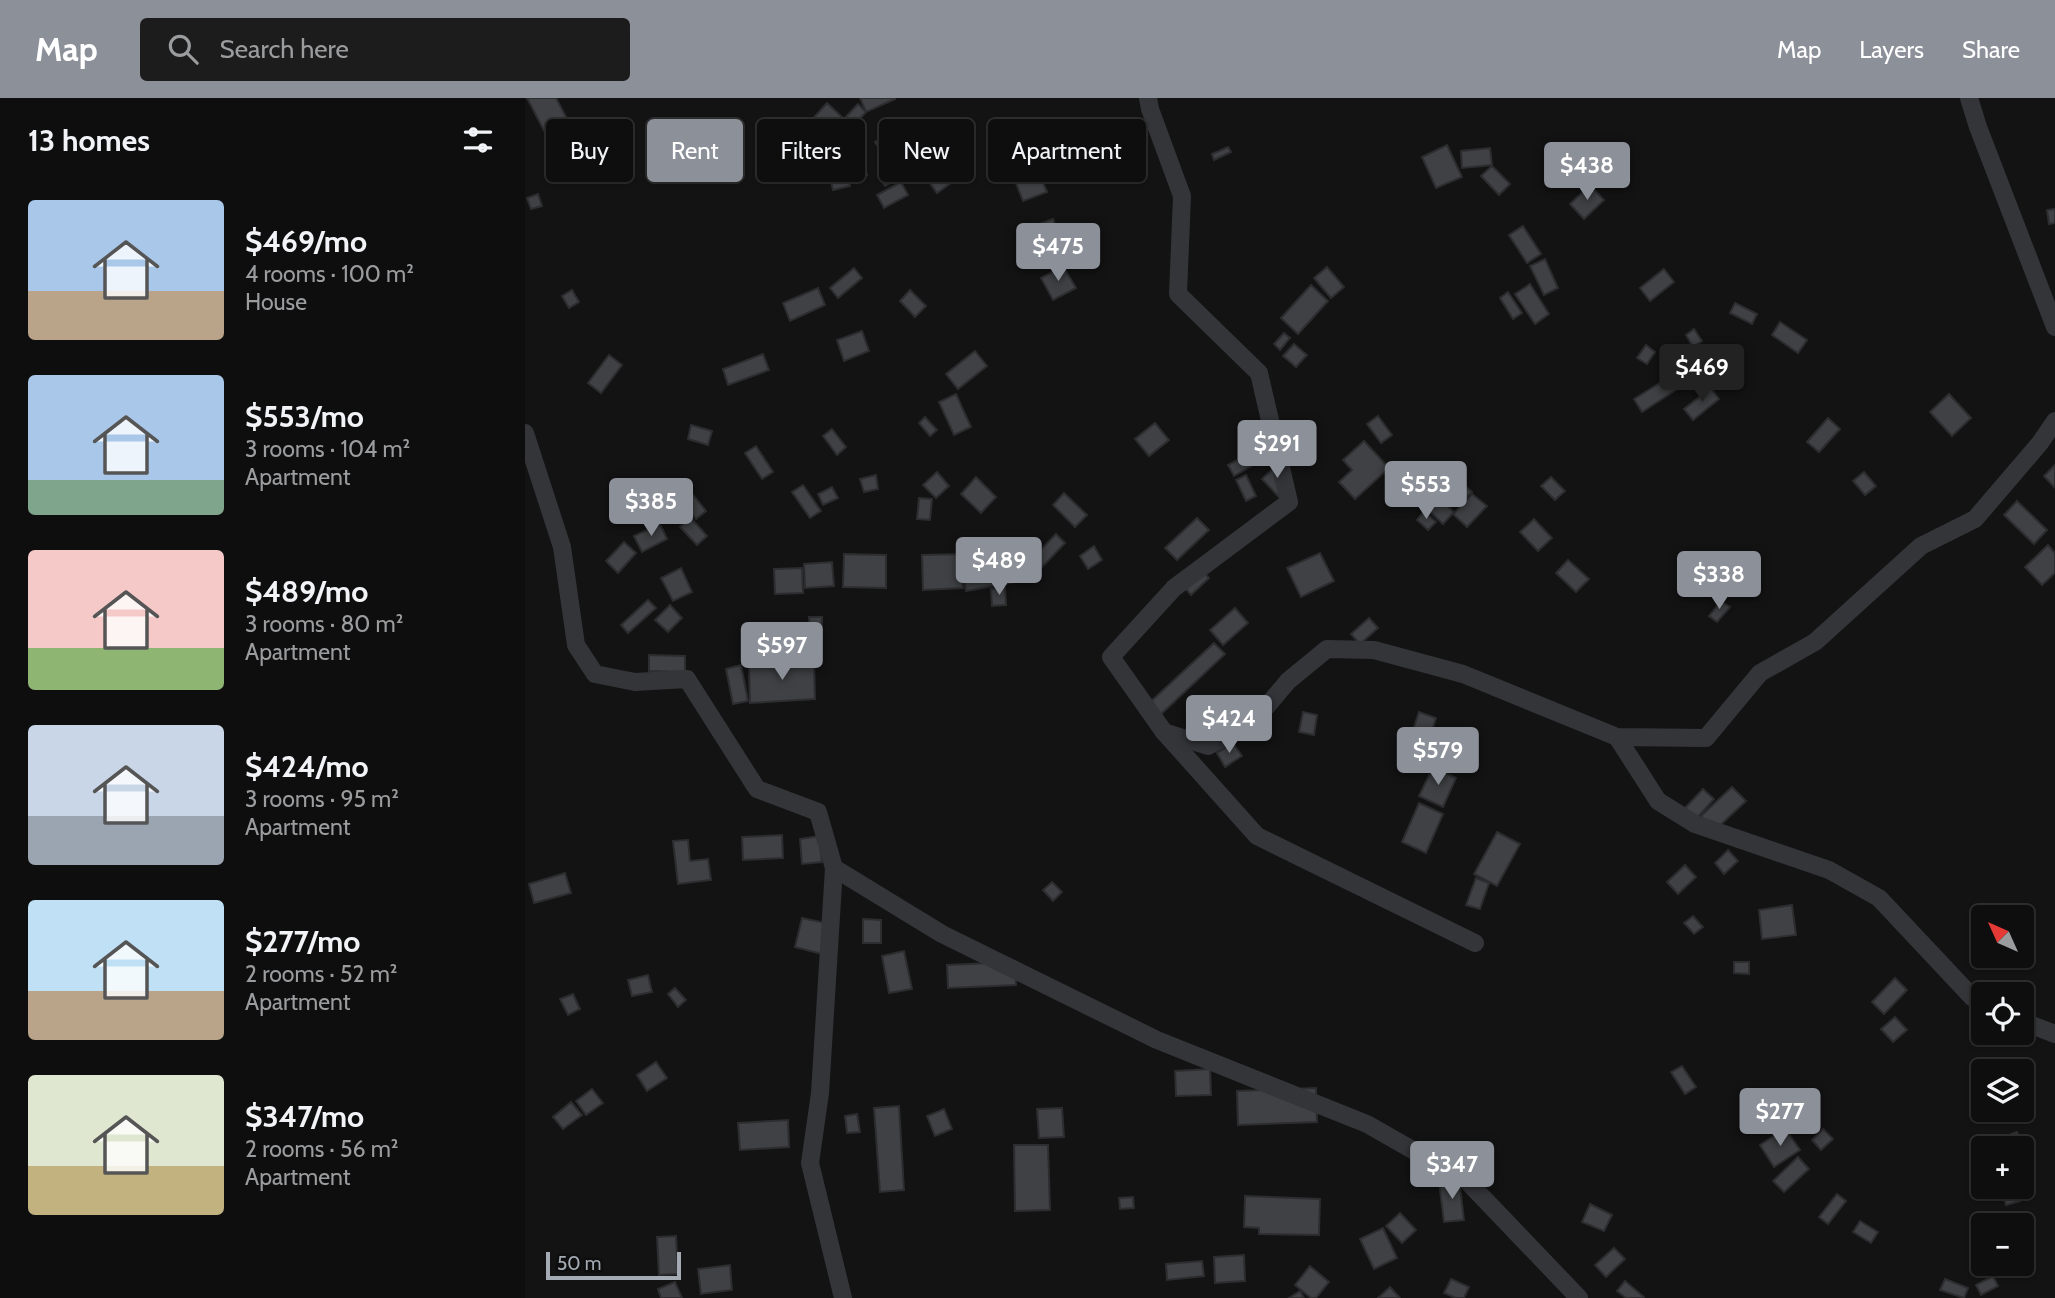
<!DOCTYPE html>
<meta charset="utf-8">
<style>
:root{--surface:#0e0e0f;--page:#1c1c1d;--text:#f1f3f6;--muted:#9b9c9e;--line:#2e2e2f;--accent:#8c9099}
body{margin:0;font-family:Cabin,sans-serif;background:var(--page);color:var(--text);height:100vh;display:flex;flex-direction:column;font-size:26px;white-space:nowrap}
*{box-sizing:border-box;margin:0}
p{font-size:23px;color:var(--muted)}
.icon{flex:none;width:38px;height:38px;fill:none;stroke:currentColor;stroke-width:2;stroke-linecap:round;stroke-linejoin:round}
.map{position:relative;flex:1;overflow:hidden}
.sheet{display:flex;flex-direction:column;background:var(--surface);width:525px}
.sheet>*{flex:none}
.guide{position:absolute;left:21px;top:21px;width:665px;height:63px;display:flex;gap:14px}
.needle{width:46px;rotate:315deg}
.tools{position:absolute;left:1446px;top:807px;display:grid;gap:14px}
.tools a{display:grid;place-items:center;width:63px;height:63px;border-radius:7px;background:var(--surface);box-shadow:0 2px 5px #0004,0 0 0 2px var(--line);font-size:35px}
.scale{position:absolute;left:21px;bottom:18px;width:135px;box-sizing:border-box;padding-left:7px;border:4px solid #a4abb4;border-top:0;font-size:19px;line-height:24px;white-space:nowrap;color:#a4abb4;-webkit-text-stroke:5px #0e0e0f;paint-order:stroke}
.price{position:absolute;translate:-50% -60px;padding:0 16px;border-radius:7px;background:var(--accent);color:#fff;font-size:23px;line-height:46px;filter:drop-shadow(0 2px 4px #0008)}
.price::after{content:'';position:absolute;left:50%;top:42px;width:21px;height:16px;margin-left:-10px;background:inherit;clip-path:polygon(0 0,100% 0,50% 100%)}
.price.on{background:#222;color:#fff}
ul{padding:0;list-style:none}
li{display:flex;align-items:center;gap:21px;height:175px;padding:0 28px}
li span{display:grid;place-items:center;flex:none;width:196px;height:140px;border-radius:7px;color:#555}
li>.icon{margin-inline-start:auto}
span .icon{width:84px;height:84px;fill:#fffc;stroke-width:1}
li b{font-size:30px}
h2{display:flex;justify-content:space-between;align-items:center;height:84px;padding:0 28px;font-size:30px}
.tag{padding:0 24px;border-radius:7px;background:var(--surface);box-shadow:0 2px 5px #0004,0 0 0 2px var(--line);font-size:24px;line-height:63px}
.tag.on{background:var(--accent);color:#fff}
header{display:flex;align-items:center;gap:42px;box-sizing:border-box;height:98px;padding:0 35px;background:var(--accent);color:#fff}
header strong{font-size:33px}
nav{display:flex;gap:38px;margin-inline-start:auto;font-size:24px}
.search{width:490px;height:63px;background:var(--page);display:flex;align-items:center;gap:18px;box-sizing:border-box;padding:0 24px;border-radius:7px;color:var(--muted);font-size:26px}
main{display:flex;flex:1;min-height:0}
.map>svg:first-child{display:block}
</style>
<header>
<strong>Map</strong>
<div class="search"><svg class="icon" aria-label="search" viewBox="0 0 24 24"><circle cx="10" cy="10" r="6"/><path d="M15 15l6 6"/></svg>Search here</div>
<nav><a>Map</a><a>Layers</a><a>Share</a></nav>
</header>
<main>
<section class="sheet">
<h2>13 homes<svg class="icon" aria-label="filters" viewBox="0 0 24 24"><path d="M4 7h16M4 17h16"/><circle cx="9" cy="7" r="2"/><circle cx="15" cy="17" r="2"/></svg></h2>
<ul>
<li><span style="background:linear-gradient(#a9c7e8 65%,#b9a48a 0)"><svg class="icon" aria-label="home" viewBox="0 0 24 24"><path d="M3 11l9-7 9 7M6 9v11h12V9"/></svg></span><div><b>$469/mo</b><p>4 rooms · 100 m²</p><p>House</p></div></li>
<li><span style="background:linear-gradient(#a9c7e8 75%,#7fa58c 0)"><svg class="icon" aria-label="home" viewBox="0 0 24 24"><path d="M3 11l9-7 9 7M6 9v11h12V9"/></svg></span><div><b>$553/mo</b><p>3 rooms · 104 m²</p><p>Apartment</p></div></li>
<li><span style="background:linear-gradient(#f6c9c9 70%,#8fb573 0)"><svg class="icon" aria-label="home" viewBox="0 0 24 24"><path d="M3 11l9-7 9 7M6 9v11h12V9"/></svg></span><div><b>$489/mo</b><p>3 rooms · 80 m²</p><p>Apartment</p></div></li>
<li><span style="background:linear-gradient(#c9d6e8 65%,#9aa5b1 0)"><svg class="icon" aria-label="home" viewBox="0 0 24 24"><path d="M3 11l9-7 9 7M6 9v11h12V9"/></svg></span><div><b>$424/mo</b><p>3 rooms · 95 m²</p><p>Apartment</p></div></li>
<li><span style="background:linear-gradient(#bfe0f5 65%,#b9a48a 0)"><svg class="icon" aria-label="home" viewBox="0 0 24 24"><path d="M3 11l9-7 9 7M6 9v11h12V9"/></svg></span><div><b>$277/mo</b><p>2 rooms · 52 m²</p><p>Apartment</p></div></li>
<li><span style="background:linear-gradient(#dfe7d0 65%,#c2b280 0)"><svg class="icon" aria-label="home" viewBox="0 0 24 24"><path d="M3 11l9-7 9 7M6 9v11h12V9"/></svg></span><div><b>$347/mo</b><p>2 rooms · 56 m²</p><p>Apartment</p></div></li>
</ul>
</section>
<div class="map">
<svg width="1530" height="1200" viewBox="0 0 1530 1200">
<rect width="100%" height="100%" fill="#131314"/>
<g fill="#3f4144" stroke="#2d2d30" stroke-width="2">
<path d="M2,0H31L48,32L25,44Z"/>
<path d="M335,0H370V1L341,14Z"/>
<path d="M302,5L319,21L333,6L341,14L318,39L310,32L301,41L284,25Z"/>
<path d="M368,32L382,54L365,66L350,44Z"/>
<path d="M423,34L448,69L412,95L387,60Z"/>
<path d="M922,47L937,79L911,90L897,59Z"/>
<path d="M703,49L706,54L689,62L687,56Z"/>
<path d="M965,50L967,67L937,70L936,53Z"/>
<path d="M337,58L342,77L324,82L325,88L308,92L302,68Z"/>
<path d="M374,66L380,76L360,88L354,78Z"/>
<path d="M967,68L985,86L974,97L956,78Z"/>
<path d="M514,75L522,94L498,103L491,85Z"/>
<path d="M376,84L383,97L359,110L352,97Z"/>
<path d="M1065,87L1079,102L1059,121L1045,106Z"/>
<path d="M13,96L17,108L6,111L2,100Z"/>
<path d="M1530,111V125L1524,126L1522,112Z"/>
<path d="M528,121L544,164L527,171L511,127Z"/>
<path d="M998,128L1016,156L1002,165L984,137Z"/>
<path d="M1020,161L1033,190L1019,197L1005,168Z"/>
<path d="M538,168L551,190L528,202L516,180Z"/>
<path d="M802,169L819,189L806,200L789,180Z"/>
<path d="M329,170L337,180L313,200L305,190Z"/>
<path d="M1139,171L1149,184L1125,203L1115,190Z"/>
<path d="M1005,186L1024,216L1010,226L990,196Z"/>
<path d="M786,187L803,203L773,236L756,220Z"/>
<path d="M293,190L300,207L265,223L258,205Z"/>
<path d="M47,192L54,204L44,210L37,198Z"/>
<path d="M385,192L401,208L390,219L375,203Z"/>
<path d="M983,194L997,215L988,221L975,200Z"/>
<path d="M1210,205L1232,216L1227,226L1205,215Z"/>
<path d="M1255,224L1282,242L1273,255L1247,237Z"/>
<path d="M1169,231L1177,243L1168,249L1161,237Z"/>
<path d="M337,233L344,253L319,263L312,242Z"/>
<path d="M759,235L765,240L755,252L749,246Z"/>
<path d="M769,246L782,257L771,269L758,258Z"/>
<path d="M1121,247L1130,254L1122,266L1112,260Z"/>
<path d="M1145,251L1153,264L1143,270L1135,257Z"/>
<path d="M450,253L462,268L433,291L421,276Z"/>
<path d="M238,256L244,272L203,287L198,271Z"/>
<path d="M84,257L97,267L76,295L63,285Z"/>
<path d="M1146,278L1154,290L1117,314L1109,301Z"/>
<path d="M1186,290L1194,301L1168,322L1159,311Z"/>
<path d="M431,296L446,329L429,337L414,304Z"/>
<path d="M1424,296L1446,320L1427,338L1405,314Z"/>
<path d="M853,318L867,337L856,345L842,326Z"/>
<path d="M400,319L412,332L405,338L394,325Z"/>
<path d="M1303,320L1315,331L1294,354L1282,344Z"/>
<path d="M630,325L644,342L624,358L610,341Z"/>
<path d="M166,327L187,333L183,347L163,341Z"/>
<path d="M307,331L321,349L312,357L298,338Z"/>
<path d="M839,343L864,370L830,401L814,384L827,372L818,362Z"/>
<path d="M231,348L248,374L237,381L220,355Z"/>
<path d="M723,356L730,366L709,378L703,367Z"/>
<path d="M752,367L767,384L753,398L737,381Z"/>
<path d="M1530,367V387L1529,389L1519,378Z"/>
<path d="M412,374L424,388L411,400L398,387Z"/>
<path d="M1339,374L1351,388L1340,397L1328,383Z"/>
<path d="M351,377L353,391L339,394L335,381Z"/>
<path d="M721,377L731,398L721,403L711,382Z"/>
<path d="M451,379L471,399L456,415L436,396Z"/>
<path d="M1026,379L1040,393L1030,402L1016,388Z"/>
<path d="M934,382L947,394L938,403L925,390Z"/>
<path d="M278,387L296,413L285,420L267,394Z"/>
<path d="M144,389L150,399L127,414L120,404Z"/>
<path d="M307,389L313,400L298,407L293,396Z"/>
<path d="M166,394L181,413L171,421L156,402Z"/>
<path d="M539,395L562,417L550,429L528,407Z"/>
<path d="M947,396L962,408L942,429L928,416Z"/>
<path d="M394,400L407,401L405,422L392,421Z"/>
<path d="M915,401L929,414L918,426L904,413Z"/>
<path d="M1492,403L1522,432L1509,446L1479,417Z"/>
<path d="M899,413L911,424L903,432L892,422Z"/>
<path d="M165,419L182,438L172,447L155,429Z"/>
<path d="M672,420L684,432L652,462L640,450Z"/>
<path d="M1009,421L1027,440L1013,453L995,434Z"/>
<path d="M135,426L142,441L117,454L109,438Z"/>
<path d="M531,436L540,445L515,471L506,462Z"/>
<path d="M99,444L111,455L93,475L81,463Z"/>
<path d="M1523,447L1530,455V475L1517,487L1500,469Z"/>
<path d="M569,448L577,462L563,471L555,458Z"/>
<path d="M490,455L495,483L441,493L438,475L455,472L453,462Z"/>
<path d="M795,455L809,483L776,499L762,470Z"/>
<path d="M319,456L361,457V490L318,489Z"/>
<path d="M436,456L438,490L398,492L397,457Z"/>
<path d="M1043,462L1064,481L1051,494L1031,475Z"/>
<path d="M307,464L309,488L280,490L279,466Z"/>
<path d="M673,468L684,480L666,497L660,490Z"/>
<path d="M156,470L167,494L148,503L136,480Z"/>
<path d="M277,470L278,495L250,496L249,471Z"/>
<path d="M480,490L481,507L467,508L466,491Z"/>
<path d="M123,502L131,510L103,535L96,527Z"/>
<path d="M1196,503L1205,509L1192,524L1184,518Z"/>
<path d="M145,507L157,520L143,534L130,522Z"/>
<path d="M710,510L723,525L698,547L685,532Z"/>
<path d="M284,519H297V543L285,544Z"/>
<path d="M844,520L853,530L835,546L826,536Z"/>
<path d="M689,545L700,556L634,618L623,606Z"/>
<path d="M124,557L160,558V574L124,573Z"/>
<path d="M289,563L290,601L225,605L224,567Z"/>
<path d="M216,567L223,603L208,606L201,571Z"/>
<path d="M778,614L792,617L789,637L774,634Z"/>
<path d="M894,614L911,620L904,641L887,635Z"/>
<path d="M708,645L717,658L700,669L692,655Z"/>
<path d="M908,669L931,680L918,709L894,698Z"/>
<path d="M1207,689L1221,703L1190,732L1176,718Z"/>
<path d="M1178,691L1189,701L1171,721L1160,710Z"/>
<path d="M894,705L918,716L901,755L877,744Z"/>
<path d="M972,734L995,746L972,788L949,776Z"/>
<path d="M257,737L258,760L218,762L217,739Z"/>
<path d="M294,738L297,764L277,766L275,741Z"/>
<path d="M163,742L165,763L183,761L186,782L153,786L148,743Z"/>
<path d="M1203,752L1213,763L1199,776L1190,765Z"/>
<path d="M1160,767L1171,779L1153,796L1142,784Z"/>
<path d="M40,775L46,795L9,805L4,786Z"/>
<path d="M951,780L964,785L955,811L941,807Z"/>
<path d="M527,784L537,794L528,803L518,792Z"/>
<path d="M1267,807L1271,837L1237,841L1234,812Z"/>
<path d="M1168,818L1178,829L1169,836L1159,825Z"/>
<path d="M277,820L305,826L297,856L270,849Z"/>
<path d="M338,821L356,822V845H338Z"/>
<path d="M379,853L387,891L364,895L357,858Z"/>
<path d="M490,864L491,887L423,890L422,867Z"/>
<path d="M1209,864H1224V876L1209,875Z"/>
<path d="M123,877L127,894L107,898L103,882Z"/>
<path d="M1370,880L1382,892L1359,916L1347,904Z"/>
<path d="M150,890L161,902L153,909L143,896Z"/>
<path d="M48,896L55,911L43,917L35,901Z"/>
<path d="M1370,919L1382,932L1368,944L1356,931Z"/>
<path d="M131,964L142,980L122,993L112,977Z"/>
<path d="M1157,968L1171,989L1160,996L1146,974Z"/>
<path d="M685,971L686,997L651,998L650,973Z"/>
<path d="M791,990L792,1024L713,1027L712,993Z"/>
<path d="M67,991L78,1005L61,1017L51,1003Z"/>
<path d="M46,1004L57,1017L38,1031L28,1019Z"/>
<path d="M374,1008L379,1092L355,1094L349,1010Z"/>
<path d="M537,1010L539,1039L514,1040L512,1011Z"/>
<path d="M419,1011L427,1031L410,1038L402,1018Z"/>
<path d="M332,1016L335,1034L322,1035L320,1018Z"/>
<path d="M263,1022L264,1049L215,1052L213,1025Z"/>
<path d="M1260,1030L1275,1052L1249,1069L1235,1047Z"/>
<path d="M1298,1031L1308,1041L1296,1052L1287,1042Z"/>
<path d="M1492,1034L1497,1048L1485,1050L1481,1038Z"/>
<path d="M489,1047H523L525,1112L490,1113Z"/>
<path d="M1273,1059L1284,1071L1259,1094L1248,1083Z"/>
<path d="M904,1063L911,1072L900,1081L893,1071Z"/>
<path d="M934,1081L939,1122L919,1124L914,1084Z"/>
<path d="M1476,1088H1490L1495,1103L1481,1107Z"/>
<path d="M1312,1096L1321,1103L1303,1126L1294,1119Z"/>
<path d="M720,1098L795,1101L794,1137L734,1136V1130L719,1129Z"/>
<path d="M608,1099L609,1110L595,1111L594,1100Z"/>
<path d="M1065,1106L1087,1117L1079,1133L1057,1124Z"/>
<path d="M875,1115L891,1132L877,1145L861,1128Z"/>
<path d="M1335,1123L1353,1134L1346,1145L1328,1134Z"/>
<path d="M858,1130L872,1160L849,1171L835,1141Z"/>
<path d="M151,1138L153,1176L134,1177L132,1139Z"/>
<path d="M1089,1150L1100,1161L1081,1179L1070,1167Z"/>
<path d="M719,1157L720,1183L690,1185L689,1159Z"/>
<path d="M677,1163L679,1178L642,1182L641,1166Z"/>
<path d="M205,1167L207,1192L176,1196L173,1171Z"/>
<path d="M785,1168L804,1184L791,1200H786L770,1187Z"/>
<path d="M1468,1178L1473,1188L1456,1197L1451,1187Z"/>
<path d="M926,1181L944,1189L939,1200H931L919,1195Z"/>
<path d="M1420,1181L1443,1190L1439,1200L1415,1192Z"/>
<path d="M1100,1183L1119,1199L1118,1200H1101L1092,1193Z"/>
<path d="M150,1184L157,1200H136L133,1191Z"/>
<path d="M865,1189L875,1200H853Z"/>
<path d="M775,1193L779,1200H764Z"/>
</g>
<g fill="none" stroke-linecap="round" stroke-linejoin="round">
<g stroke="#343539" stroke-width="18">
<path d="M623,0L625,11L657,98L653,196L734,275L764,404L649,490L586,559L639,634L732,738L950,845"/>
<path d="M1444,0L1453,29L1530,229"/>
<path d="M0,335L37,449L51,547L70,576L110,584L162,581L232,691L293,714L309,770L295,995L285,1065L318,1200"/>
<path d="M639,634L683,648L717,631L742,608L763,583L802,551L849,552L938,576L1092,639L1181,640L1235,575L1290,544L1396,448L1450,421L1515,345L1530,323"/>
<path d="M1092,639L1133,703L1170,726L1304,772L1354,800L1447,899L1458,904"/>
<path d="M309,770L417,836L632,942L842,1026L942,1083L1054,1200"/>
<path d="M1496,923L1530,936"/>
</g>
</g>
</svg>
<div class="tools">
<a><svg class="needle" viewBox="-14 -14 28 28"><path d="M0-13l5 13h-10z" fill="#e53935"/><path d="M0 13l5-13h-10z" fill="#9b9c9e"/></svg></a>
<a><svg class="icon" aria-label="locate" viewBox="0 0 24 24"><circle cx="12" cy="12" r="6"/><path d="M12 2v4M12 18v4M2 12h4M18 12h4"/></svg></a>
<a><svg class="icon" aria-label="layers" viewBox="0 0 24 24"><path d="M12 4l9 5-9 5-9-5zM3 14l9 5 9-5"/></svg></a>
<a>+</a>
<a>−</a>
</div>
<div class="scale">50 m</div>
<b class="price" style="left:1062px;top:104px">$438</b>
<b class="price" style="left:533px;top:185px">$475</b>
<b class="price on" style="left:1177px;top:306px">$469</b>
<b class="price" style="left:752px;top:382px">$291</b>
<b class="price" style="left:901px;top:423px">$553</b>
<b class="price" style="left:126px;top:440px">$385</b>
<b class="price" style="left:474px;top:499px">$489</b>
<b class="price" style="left:1194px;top:513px">$338</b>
<b class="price" style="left:257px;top:584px">$597</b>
<b class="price" style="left:704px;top:657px">$424</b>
<b class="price" style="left:913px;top:689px">$579</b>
<b class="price" style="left:1255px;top:1050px">$277</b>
<b class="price" style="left:927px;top:1103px">$347</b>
<div class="guide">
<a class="tag">Buy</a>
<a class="tag on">Rent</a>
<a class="tag">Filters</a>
<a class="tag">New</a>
<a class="tag">Apartment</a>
</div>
</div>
</main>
